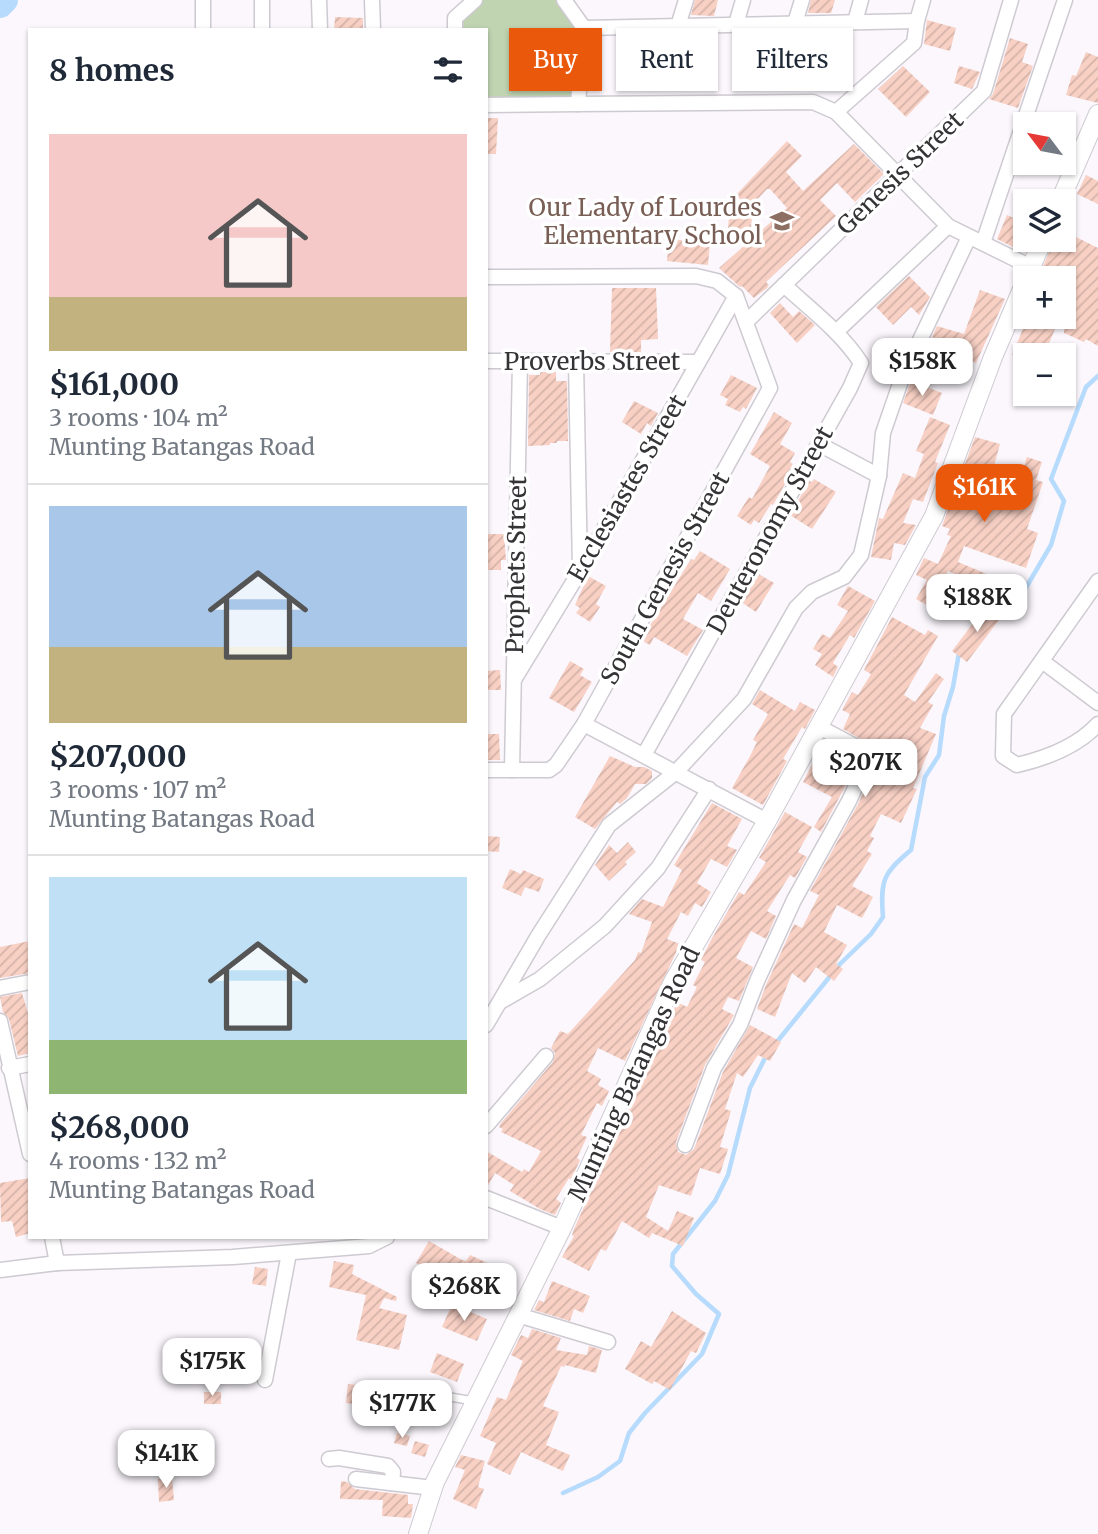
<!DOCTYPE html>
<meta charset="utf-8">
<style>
:root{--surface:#fff;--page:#f2f2f3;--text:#1f2937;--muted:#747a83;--line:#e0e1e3;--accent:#ea580c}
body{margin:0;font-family:Merriweather,serif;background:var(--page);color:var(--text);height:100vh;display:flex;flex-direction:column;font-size:26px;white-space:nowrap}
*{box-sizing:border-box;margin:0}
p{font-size:23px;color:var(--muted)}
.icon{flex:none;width:38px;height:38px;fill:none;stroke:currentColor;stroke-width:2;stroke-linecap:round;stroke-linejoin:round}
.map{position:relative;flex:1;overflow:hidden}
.sheet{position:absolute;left:28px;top:28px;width:460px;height:1211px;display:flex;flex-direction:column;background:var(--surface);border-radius:0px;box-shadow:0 2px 5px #0004}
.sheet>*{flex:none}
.banner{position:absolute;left:509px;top:28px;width:483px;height:63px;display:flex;gap:14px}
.needle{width:46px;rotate:302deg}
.controls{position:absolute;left:1013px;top:112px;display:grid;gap:14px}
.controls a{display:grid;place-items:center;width:63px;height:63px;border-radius:0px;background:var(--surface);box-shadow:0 2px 5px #0004;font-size:35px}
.price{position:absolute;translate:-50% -60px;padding:0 16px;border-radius:14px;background:#fff;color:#222;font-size:23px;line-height:46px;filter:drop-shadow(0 2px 4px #0008)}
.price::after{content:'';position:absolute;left:50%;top:42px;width:21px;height:16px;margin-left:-10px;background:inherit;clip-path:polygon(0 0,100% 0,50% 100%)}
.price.current{background:var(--accent);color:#fff}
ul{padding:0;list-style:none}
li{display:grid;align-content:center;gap:14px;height:371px;padding:0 21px}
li+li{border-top:2px solid var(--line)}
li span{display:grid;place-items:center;height:217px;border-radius:0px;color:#555}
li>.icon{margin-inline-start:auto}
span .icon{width:126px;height:126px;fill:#fffc;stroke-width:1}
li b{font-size:30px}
h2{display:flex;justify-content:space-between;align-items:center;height:84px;padding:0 21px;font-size:30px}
.chip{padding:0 24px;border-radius:0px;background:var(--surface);box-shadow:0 2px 5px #0004;font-size:24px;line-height:63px}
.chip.current{background:var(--accent);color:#fff}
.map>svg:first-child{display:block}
</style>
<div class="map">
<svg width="1098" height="1534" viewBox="0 0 1098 1534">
<defs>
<pattern id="building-hatch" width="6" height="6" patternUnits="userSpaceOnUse" patternTransform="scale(1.75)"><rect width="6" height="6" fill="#f8d0c4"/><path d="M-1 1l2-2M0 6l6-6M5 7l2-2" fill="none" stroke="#d5b3a9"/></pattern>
</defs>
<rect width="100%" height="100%" fill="#fbf7fd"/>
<path fill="#c0d4b1" d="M478,0H560L580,27L579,97L487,99L486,30H457V18Z"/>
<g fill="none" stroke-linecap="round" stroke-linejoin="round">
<g stroke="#b6dbfc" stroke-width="4.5">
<path d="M988,611L996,600L1024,591L1051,545L1064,501L1051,479L1086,387L1098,376"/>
<path d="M776,1043L840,964L871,934L883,917C880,881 883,873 911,850L925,777L939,755L944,716L953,687L959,653"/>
<path d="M563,1493L598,1477L620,1461L629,1433L645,1413L702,1354L719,1314L696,1294L672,1266L673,1254L715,1201L728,1175L750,1088L766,1056"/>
</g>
<path stroke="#b6dbfc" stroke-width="26" d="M0,5L5,0"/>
</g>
<g fill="url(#building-hatch)">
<path d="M695,0H718L714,16L691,15Z"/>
<path d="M811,0H835L831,13H808Z"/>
<path d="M335,17L363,18V30H334Z"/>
<path d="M927,20L956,28L950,51L924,44Z"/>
<path d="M807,33L809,63L777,66L775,34Z"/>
<path d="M1010,38L1028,44L1022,62L1033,66L1018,108L989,99L993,94Z"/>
<path d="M1086,52L1098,57V103L1066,95L1072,75L1076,76Z"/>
<path d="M903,66L930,92L906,117L878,89Z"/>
<path d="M959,66L980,72L972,89L954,83Z"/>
<path d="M486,118H498L496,154H486Z"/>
<path d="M787,141L802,156L786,172L803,191L854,144L884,174L855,202L837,183L820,200L836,216L766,282L769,285L767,288L754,298L742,286L740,287L719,268L787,208L770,189H767L749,208L736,195Z"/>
<path d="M1086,175L1098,181V204L1077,194Z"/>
<path d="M735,214L752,215L751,230L728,229L729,216H735Z"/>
<path d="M1007,215L1026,223V240H1031L1025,253L997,239Z"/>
<path d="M1064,231L1098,248V346L1086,339L1084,342L1064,333V278H1047L1049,273L1042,269L1054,240H1064Z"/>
<path d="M669,239L710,243L708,265L667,261Z"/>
<path d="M909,276L930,297L919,315L911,307L893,325L876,307Z"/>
<path d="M612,288H656L658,339L641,340V352H610Z"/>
<path d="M980,290L1005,299L976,363L962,358L964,350L932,337L937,326L964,334Z"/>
<path d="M780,303L793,317L799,311L815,325L797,343L770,313Z"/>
<path d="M1028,317H1047L1058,322L1044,355H1026V358L1012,355Z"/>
<path d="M540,372H556V381H567L568,441H557V443H550V445L528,446L529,375H540Z"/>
<path d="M731,375L757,388L746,409L743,407L740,412L725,405L728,399L720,395Z"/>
<path d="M911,381L942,393L933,415L903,403Z"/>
<path d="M634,401L658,413L651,426L647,423L641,434L622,422Z"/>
<path d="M774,412L792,423L780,444L795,453L790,462L793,464L790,469L793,470L773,505L771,504L759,523L754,520L751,525L737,516L749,497L752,499L770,466L750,454Z"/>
<path d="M930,417L950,425L935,462L938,463L923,502L913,499L903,523L916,525L905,545L894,543L891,560L871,557L879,518L883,519L903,473L915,478L924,454L916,451Z"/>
<path d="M975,437L1000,444L994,466L1021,475L1027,457L1042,462L1036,480L1043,482L1027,529L1038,533L1026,568L964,546L958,562L1018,587L1013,599L948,571L944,578L957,587L950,600L954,602L946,616L916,599L927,580L916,575L924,558L938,564L951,536L947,535L950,529L942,526Z"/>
<path d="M814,479L836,492L812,529L790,515L809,481L812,482Z"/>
<path d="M486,534H504L506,560H501V570H486Z"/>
<path d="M700,551L730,569L711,601L698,593L683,619L703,630L687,656L654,637L650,645L641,640L691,559L694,560Z"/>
<path d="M757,573L774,583L756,612L741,602Z"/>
<path d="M588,576L606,586L596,604L600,607L590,622L576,613L580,608L575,605Z"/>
<path d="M848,586L875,601L854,638L850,635L833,663L838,667L833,677L815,665L822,654L813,649L822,634L830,638L848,611L837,605Z"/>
<path d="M986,606L1002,616L967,662L952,651Z"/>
<path d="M892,617L925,635L928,630L938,636L904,695L915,702L936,673L944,679L928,702L933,705L920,728L936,734L913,788L917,789L901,823L881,814L870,836L874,838L867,851L872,854L852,886L873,897L862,918L837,905L824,932L847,945L836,964L843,969L834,981L816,967L805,983L792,973L775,1017L757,1009L766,985L794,924L802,928L819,895L810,891L857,806L878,762L875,747L843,729L850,714L842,710L852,692L858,695L871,674L864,670Z"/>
<path d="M570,661L584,669L580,675L592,682L574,712L549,698Z"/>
<path d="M500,670L501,690H486V671Z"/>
<path d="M760,690L795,711L800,702L815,710L805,729L802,727L783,759L787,761L763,805L732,788L749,758L757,742L753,740L768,714L752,704Z"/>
<path d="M486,734H499L500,760H486Z"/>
<path d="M832,745L846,752L837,770L850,777L821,832L814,827L832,797L803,782L815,759L823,763Z"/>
<path d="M610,756L635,767H644L652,771V778L646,784H635L627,798L620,804L617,802L595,829L575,817Z"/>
<path d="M712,803L742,819L727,846L737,850L727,867L711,859L697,883L711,892L702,907L695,903L688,916L681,912L667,939L680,944L625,1061L598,1048L587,1071L601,1079L598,1085L609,1091L602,1106L597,1103L581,1135L587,1137L577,1158L580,1160L571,1180L569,1178L556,1199L561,1203L555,1215L540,1209L510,1191L514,1185L495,1173L486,1189V1151L522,1172L524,1169L529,1172L541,1151L501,1132L503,1129L499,1127L501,1123L553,1062L555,1053L551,1048L560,1031L568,1034L635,960L638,952L641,953L652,922L629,914L642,899L663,907L682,870L674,865Z"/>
<path d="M785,812L812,827L798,852L807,857L795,878L790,875L767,911L776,916L766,939L751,931L736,958L753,967L739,1001L728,997L722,1009L734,1015L705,1065L676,1142L678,1152L686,1155L694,1149L723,1072L750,1025L781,1042L770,1061L758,1055L743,1077L737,1073L725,1109L731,1111L720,1147L728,1149L720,1174L700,1168L691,1196L659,1185L646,1217L668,1231L677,1211L694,1218L683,1246L652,1233L649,1238L622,1221L606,1251L601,1249L589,1271L562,1257L574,1236L572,1235L574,1229L677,1002L687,1007L697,987L693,985L705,962L701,960L711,940L739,892L744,895L766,862L759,858Z"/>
<path d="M486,836L500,837L499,852L486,851Z"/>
<path d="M628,842L636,852L625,862L627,864L609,881L595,865L609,845L617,853Z"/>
<path d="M510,869L521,874L523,870L544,879L539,892L525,887L521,896L502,888Z"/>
<path d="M30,941V973L0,978V947Z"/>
<path d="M22,993L30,1020V1053L18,1056L9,1019L3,1012L0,997Z"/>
<path d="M30,1178V1233L16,1237L12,1221L1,1222L0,1183Z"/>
<path d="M429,1241L462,1260L466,1261L470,1255L505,1271L495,1294L439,1268L436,1274L416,1263Z"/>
<path d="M334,1261L354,1265L352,1274L397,1297L396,1301L384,1298L379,1308L407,1315L399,1350L356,1340L366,1295L329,1287Z"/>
<path d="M255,1267L268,1269L266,1286L252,1284Z"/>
<path d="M552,1281L590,1296L583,1313L574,1309L570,1321L534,1310L539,1300L544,1302Z"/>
<path d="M452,1304L487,1319L477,1341L442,1327Z"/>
<path d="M672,1311L706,1333L696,1353L691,1351L670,1390L654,1381L652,1384L625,1369L641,1341L651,1347Z"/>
<path d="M532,1329L561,1338L556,1350L587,1355L589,1346L602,1350L596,1373L565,1365L564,1367L561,1366L543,1406L559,1412L546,1445L570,1455L563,1471L521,1452L510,1475L487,1464L496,1443L480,1436L497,1397L506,1400L523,1361L511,1355L521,1335L528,1338Z"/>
<path d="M437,1353L464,1364L457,1382L430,1372Z"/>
<path d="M348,1384L382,1388L380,1407L346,1403Z"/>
<rect x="204" y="1392" width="17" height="12"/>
<path d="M397,1433L410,1436L407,1446L394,1443Z"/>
<path d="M415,1441L429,1445L425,1457L411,1453Z"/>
<path d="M461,1455L485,1461L478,1487L484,1489L476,1509L453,1499L465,1470L455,1467Z"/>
<path d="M172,1478L174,1500L159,1502L158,1479Z"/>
<path d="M341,1481L347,1482L355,1489L408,1495V1504H413L411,1518L382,1516L383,1500L340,1499Z"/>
</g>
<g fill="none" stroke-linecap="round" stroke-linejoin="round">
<g stroke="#cecad1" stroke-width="10">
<path id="service" d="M388,1399L438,1395L474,1401"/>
</g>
<g stroke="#cecad1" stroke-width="17">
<g id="minor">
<path d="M203,0V30"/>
<path d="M319,0L320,30"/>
<path d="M372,0L373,30"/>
<path d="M564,0L584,28"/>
<path d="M917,21L584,28L578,104L813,102L836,112L948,226L1031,267"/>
<path d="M855,22L861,0"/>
<path d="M795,23L802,0"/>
<path d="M736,24L743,0"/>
<path d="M678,26L686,0"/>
<path d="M262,30V0"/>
<path d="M455,30V18L475,0"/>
<path d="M486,105L578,104"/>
<path d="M836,112L914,43L917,21L923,0"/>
<path d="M983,243L1065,0"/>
<path d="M486,277L696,276L717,281L736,296L770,388L584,724L556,765L549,770H486"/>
<path d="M747,321L984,91L1011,0"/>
<path d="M836,332L948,226"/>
<path d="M486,361L698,362"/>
<path d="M576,361L580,570"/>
<path d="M819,444L879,476L883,433L902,378L969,237"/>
<path d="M1098,581L1004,714L1003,756L1017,765C1047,758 1077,747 1098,724"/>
<path d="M1042,661L1098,703"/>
<path d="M515,678L580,571L736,296"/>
<path d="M584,724L767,821"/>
<path d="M644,755L850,388L861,363C841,332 811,310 784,285"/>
<path d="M512,770L520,361"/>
<path d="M0,988L30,982"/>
<path d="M500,1002L540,979L605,926L658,868L709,789"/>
<path d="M0,1021L30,1154"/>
<path d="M486,1025L538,936L609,825L676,772L744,699L796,608L812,592L844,577L861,555L879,476"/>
<path d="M9,1068L30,1064"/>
<path d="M486,1126L546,1056"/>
<path d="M685,1145L714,1068L740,1025L757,981L794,900L849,801L869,758L868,753L819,727"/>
<path d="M486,1198L562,1228"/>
<path d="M52,1237L57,1263L233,1257L369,1246L387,1237"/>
<path d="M0,1270L57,1263"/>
<path d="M518,1315L608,1342"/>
<path d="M265,1380L289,1253"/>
<path d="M329,1459L339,1458L388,1466L393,1472L392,1483"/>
<path d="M356,1479L433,1488"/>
</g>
</g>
<g stroke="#cecad1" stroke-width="20">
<g id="tertiary">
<path d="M1060,201L1098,114"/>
<path d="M1026,278L1043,240"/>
<path d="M418,1534L435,1482L562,1228L673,982L767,821L934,516L993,357L1026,280"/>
</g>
</g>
<use href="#service" stroke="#fff" stroke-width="7"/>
<use href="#minor" stroke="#fff" stroke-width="14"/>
<use href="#tertiary" stroke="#fff" stroke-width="18"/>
</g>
<defs>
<g id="school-bare" transform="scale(1.89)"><path d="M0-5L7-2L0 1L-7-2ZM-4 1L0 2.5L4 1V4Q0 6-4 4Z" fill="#8d6e63" stroke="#fff" stroke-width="2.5" paint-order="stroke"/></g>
</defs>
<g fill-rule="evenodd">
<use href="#school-bare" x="782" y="221"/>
</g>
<g text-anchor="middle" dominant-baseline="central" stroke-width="7" stroke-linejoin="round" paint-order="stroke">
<g font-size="24" fill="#353336" stroke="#fff">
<text transform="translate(900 173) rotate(-44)">Genesis Street</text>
<text x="592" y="361">Proverbs Street</text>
<text transform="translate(627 488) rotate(-60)">Ecclesiastes Street</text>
<text transform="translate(770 530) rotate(-61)">Deuteronomy Street</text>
<text transform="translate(516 565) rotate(-89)">Prophets Street</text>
<text transform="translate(665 578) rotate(-61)">South Genesis Street</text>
<text transform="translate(634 1074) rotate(-65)">Munting Batangas Road</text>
</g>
<g font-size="24" fill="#785e54" stroke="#fff" text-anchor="end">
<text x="762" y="207">Our Lady of Lourdes<tspan x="762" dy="28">Elementary School</tspan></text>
</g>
</g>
</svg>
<div class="controls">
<a><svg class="needle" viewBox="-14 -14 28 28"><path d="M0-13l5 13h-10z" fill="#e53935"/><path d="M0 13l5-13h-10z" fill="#747a83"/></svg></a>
<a><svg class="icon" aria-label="layers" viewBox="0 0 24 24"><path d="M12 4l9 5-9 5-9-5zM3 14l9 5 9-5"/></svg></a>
<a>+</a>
<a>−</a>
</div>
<b class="price" style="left:922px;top:398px">$158K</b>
<b class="price current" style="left:984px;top:524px">$161K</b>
<b class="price" style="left:977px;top:634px">$188K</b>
<b class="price" style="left:865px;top:799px">$207K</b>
<b class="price" style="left:464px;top:1323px">$268K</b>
<b class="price" style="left:212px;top:1398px">$175K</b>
<b class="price" style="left:402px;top:1440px">$177K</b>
<b class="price" style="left:166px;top:1490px">$141K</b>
<div class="banner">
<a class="chip current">Buy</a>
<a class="chip">Rent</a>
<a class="chip">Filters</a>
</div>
<section class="sheet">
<h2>8 homes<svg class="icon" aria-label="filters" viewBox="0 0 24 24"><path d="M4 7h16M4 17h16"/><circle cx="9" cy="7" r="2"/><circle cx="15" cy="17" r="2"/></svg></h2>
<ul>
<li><span style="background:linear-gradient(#f6c9c9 75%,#c2b280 0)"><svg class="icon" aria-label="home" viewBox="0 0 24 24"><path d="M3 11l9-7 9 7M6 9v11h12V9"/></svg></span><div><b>$161,000</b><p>3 rooms · 104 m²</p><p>Munting Batangas Road</p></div></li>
<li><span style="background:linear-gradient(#a9c7e8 65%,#c2b280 0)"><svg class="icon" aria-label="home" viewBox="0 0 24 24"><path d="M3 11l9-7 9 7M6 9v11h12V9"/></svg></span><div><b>$207,000</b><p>3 rooms · 107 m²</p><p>Munting Batangas Road</p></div></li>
<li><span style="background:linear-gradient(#bfe0f5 75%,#8fb573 0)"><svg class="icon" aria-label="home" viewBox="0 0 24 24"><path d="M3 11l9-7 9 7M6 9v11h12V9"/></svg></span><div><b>$268,000</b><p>4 rooms · 132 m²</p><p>Munting Batangas Road</p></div></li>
</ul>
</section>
</div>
